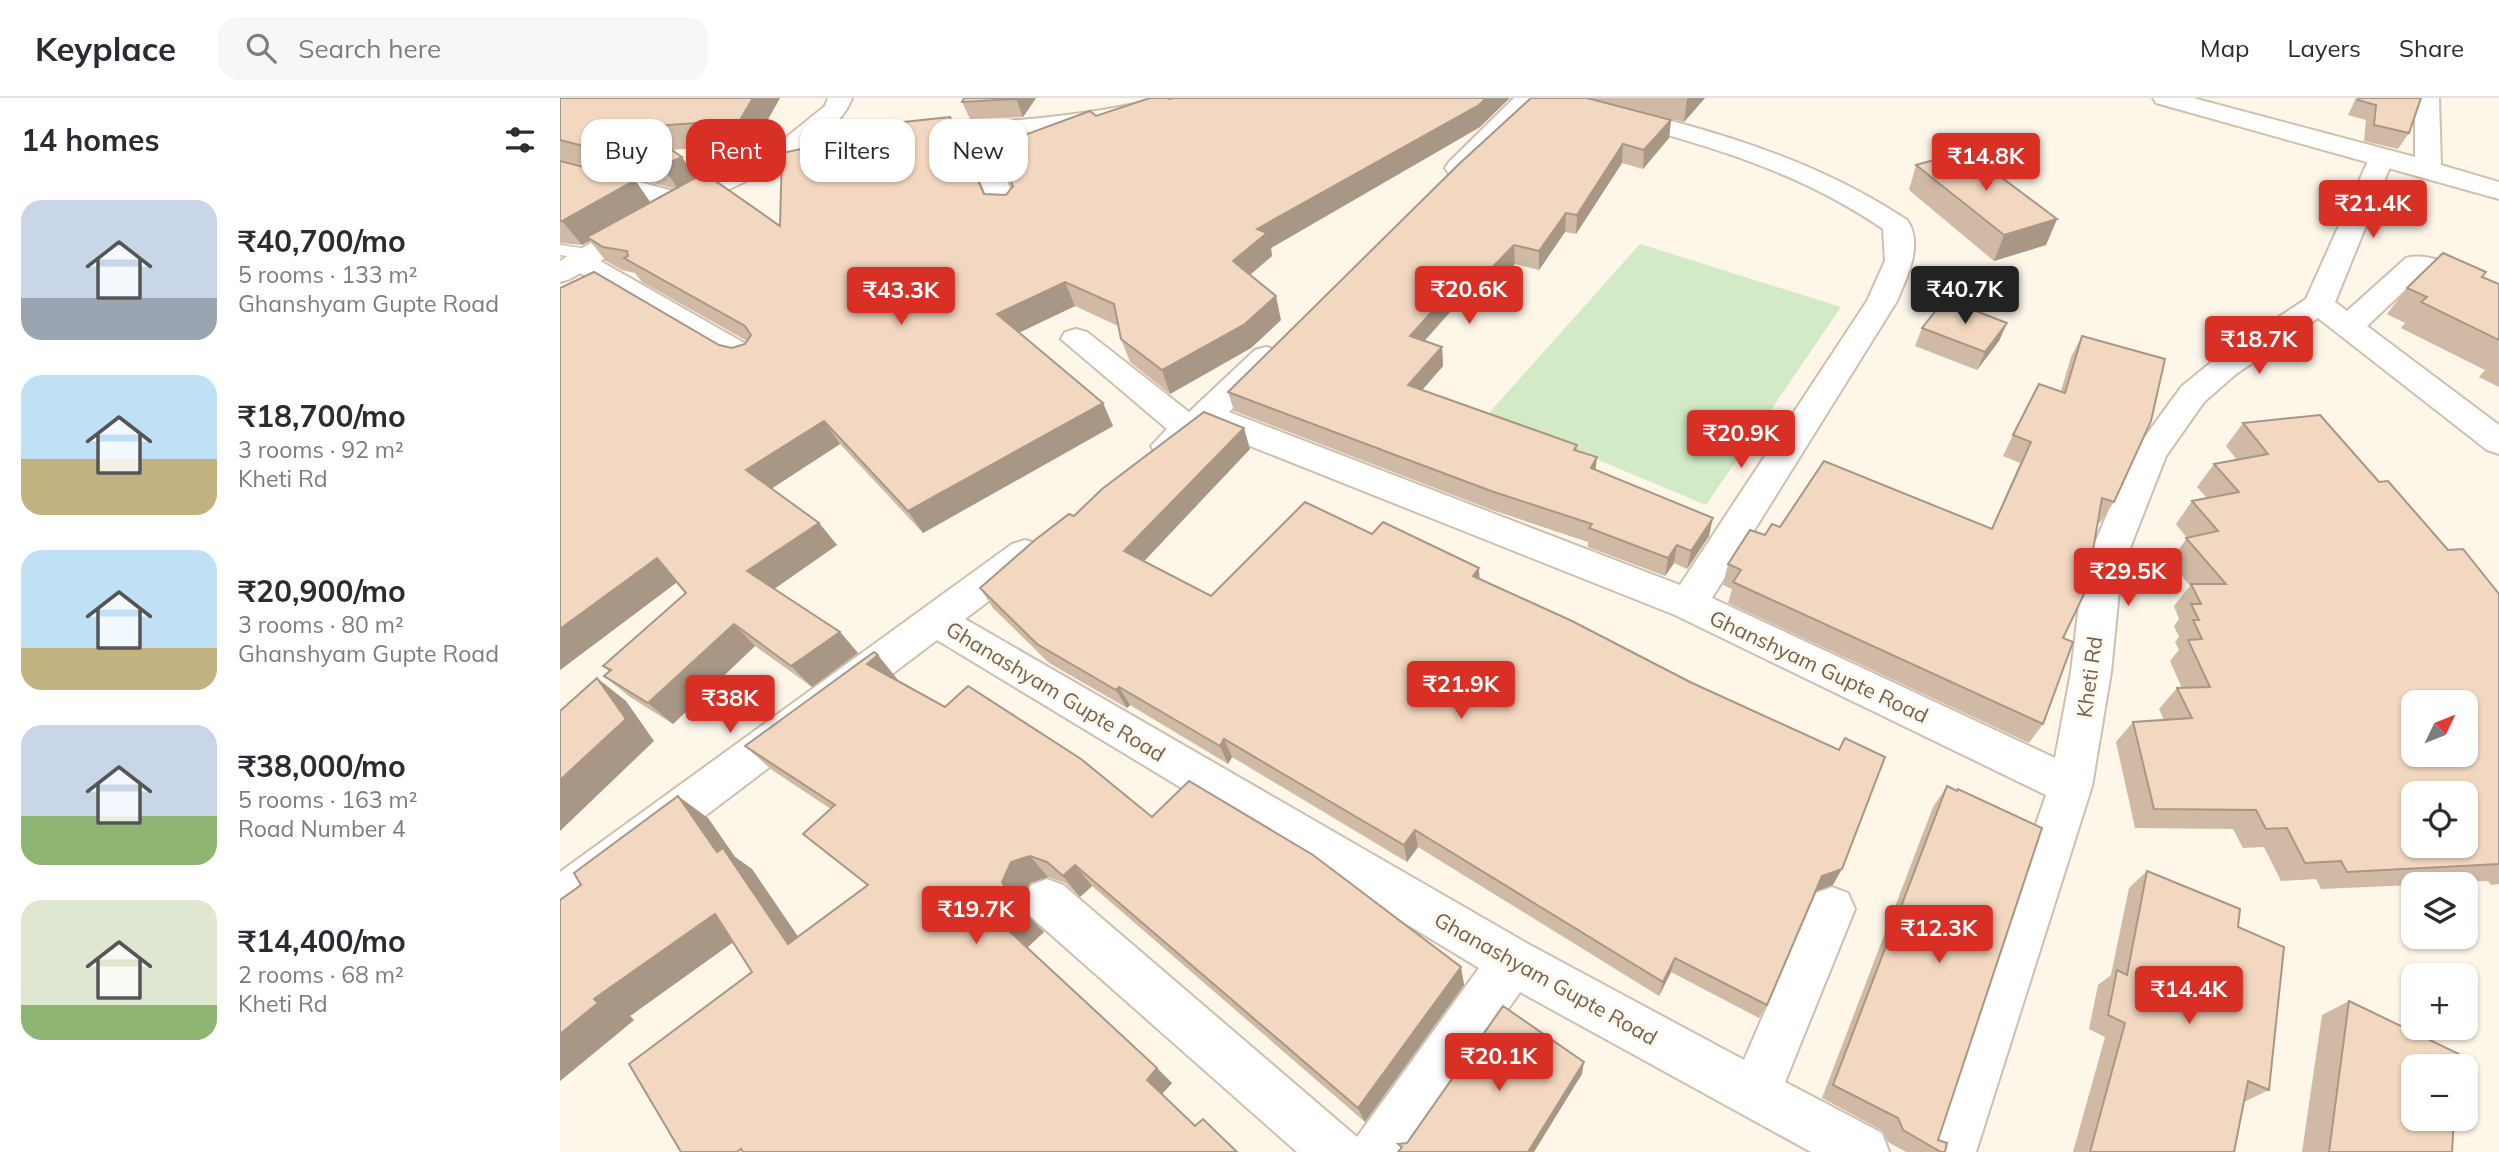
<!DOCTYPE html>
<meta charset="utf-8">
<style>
:root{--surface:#fff;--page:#f7f7f7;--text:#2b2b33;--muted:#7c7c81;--line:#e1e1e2;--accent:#d93025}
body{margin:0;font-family:Mulish,sans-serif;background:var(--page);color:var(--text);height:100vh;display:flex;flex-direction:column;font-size:26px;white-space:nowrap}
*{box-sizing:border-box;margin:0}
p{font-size:23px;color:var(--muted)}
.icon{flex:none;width:38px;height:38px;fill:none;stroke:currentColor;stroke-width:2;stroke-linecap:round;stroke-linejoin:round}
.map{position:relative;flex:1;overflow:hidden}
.side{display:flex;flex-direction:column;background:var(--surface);width:560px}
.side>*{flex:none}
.guide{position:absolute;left:21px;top:21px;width:665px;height:63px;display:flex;gap:14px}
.needle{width:46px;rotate:47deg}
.controls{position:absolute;left:1841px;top:592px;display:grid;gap:14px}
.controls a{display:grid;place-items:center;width:77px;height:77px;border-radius:14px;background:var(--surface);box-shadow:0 2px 5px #0004;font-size:35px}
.price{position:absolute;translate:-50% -60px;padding:0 16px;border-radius:7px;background:var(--accent);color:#fff;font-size:23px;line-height:46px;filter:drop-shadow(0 2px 4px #0008)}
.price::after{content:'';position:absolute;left:50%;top:42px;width:21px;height:16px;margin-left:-10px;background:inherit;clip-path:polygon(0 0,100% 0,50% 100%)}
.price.on{background:#222;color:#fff}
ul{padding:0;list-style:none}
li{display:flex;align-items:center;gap:21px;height:175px;padding:0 21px}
li span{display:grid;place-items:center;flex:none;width:196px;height:140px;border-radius:21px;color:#555}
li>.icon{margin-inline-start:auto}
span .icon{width:84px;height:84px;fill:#fffc;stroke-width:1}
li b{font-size:30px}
h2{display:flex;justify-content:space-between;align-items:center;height:84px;padding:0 21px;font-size:30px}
.tag{padding:0 24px;border-radius:21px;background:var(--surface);box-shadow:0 2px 5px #0004;font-size:24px;line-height:63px}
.tag.on{background:var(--accent);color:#fff}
header{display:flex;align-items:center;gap:42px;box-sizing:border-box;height:98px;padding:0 35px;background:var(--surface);border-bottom:2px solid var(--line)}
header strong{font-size:33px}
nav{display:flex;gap:38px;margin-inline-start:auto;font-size:24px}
.search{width:490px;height:63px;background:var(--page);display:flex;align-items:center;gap:18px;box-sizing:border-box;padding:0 24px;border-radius:21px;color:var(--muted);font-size:26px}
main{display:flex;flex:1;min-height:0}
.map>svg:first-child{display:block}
</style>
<header>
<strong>Keyplace</strong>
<div class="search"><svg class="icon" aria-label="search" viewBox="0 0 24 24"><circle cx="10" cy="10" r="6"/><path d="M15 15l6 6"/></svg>Search here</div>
<nav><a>Map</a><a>Layers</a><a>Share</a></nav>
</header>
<main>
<section class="side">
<h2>14 homes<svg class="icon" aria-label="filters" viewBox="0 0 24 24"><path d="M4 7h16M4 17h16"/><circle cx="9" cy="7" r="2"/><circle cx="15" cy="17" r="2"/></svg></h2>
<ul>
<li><span style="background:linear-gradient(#c9d6e8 70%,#9aa5b1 0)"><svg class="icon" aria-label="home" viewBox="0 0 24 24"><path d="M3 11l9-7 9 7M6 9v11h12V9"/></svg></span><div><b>₹40,700/mo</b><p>5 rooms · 133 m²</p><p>Ghanshyam Gupte Road</p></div></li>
<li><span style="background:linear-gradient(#bfe0f5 60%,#c2b280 0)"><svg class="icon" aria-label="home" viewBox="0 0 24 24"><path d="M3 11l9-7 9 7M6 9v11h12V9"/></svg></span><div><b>₹18,700/mo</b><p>3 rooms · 92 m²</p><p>Kheti Rd</p></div></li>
<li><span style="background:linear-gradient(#bfe0f5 70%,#c2b280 0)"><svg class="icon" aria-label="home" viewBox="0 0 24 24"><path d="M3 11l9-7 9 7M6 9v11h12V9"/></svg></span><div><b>₹20,900/mo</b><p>3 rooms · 80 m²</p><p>Ghanshyam Gupte Road</p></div></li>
<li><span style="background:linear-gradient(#c9d6e8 65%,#8fb573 0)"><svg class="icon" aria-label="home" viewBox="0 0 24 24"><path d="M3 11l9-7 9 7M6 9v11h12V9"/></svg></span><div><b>₹38,000/mo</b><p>5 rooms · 163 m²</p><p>Road Number 4</p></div></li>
<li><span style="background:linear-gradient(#dfe7d0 75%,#8fb573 0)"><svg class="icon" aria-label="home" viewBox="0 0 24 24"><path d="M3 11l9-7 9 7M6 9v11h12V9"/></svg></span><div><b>₹14,400/mo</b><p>2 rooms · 68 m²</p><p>Kheti Rd</p></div></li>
</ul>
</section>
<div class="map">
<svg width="1939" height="1054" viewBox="0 0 1939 1054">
<rect width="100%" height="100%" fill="#fdf6e9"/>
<path fill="#d2ebc6" d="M1080,146L1281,209L1146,407L928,316Z"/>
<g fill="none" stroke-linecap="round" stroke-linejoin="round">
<g stroke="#cfbfae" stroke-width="3">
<path id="lane" d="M0,147L29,151L37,156L29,161L0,157Z"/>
</g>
<g stroke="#cfbfae" stroke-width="4">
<g id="street">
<path d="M601,0H642L639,5L546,28L427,38L460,112L456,118H436L432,112L402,39L242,48L233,45L229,40L233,35L242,32C361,26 484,29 601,0Z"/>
<path d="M954,0H980L907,76H889L885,70L889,64Z"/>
<path d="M983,0C1029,0 1064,10 1108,22C1194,45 1273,73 1347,122C1364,146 1347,179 1337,203L1152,500L1495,660L1511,574L1523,473L1573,355L1622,288L1654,262L1746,201L1812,54H1830L1834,59L1775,204L1787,213L1846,160C1877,152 1912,179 1939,193V214L1862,176L1807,228L1939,327V356L1927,352L1758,220L1676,276L1644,304L1606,358L1561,473L1551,574L1532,688L1416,1054H1364L1486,697L1115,517L650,332C633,346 619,363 596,356L591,348L607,331L501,241L505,234L516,231L527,234L629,314L695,252L706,249L717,252L722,259L717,266L669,314L1120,487L1307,203L1325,163L1323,131C1222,61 1104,36 986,5Z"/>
<path d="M0,63L132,98L136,104L132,110L122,112L0,79Z"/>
<path d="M18,153L28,156L200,254L205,261L200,268L189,271L178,268L8,168L4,162L8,156Z"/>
<path d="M465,442L478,446L483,456L478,466L405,521L970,847L1184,962L1256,795L1272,789L1288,795L1295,811L1225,984L1322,1035L1329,1054H1251L960,894L849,1054H737L471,819L464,803L471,787L487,781L503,787L797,1039L919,870L377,542L16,816L0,823V774L452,446Z"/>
</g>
</g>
<g stroke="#d2c0ab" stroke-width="4">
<g id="secondary">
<path d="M268,0H292C275,49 175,86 131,110C90,132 50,158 10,181L0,184V163L112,98L212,51L265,8Z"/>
<path d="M1593,0H1633L1855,59V0H1879L1881,67L1939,84V101L1596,5Z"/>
</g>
</g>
<use href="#lane" fill="#fff" fill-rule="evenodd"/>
<use href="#street" fill="#fff" fill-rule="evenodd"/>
<use href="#secondary" fill="#fff" fill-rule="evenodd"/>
</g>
<g fill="#d0baa5">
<path d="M0,0H220L194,46L111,52L136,80L220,128L424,96L446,97L452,88L435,48L536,18L610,1L920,29L711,150L712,158L690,177L721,222L691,250L610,296L570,264L561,241L558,228L515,208L459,234L543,305L553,328L363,435L280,346L212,390L259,425L277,447L214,491L280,534L298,555L252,589L195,548L113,626L70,599L44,578L49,573L43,568L126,495L117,484L0,572V190L159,247L172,250L185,246L187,243L82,184L75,175L62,172L46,163L30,143L22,147L0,145V63L75,82L91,105L116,91L0,61Z"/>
<path d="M476,0L463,19L410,21L402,4Z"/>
<path d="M971,0H1145L1124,24L1035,2L1111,22L1109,40L1083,71L1062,65L1016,136L1005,134L979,172L955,166L921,201L906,196L864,243L882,249L883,268L862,292L1017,347V352L1036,372L1149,438L1127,471L1114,465L1105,478L1028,449V444L932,412L674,313L668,294Z"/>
<path d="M1796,0H1861L1849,35L1838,51L1804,43L1806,22L1788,17Z"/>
<path d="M1356,67L1497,121L1486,147L1434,163L1349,92Z"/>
<path d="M1923,179L1939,186V289L1919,279L1925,272L1841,230L1845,225L1827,216L1847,190Z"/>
<path d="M1447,225L1439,243L1417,272L1355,248L1362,230Z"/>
<path d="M1522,238L1554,404L1540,425L1538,424L1503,540L1483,626L1469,645L1168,505L1172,491L1163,487L1168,466L1205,437L1220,429L1431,431L1460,365L1443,358L1453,337L1501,293L1511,259Z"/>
<path d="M1683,325L1819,384L1888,452L1939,496V786L1931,787L1928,783L1853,786V787L1761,791L1756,781L1721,783L1704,749L1683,750L1673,731L1575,730L1556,644L1573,624L1604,622L1599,611L1617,590H1622L1610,563L1619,552L1615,544L1619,539L1614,528L1619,521L1614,508L1630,488L1610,463L1627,440L1616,426L1632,403L1647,400L1637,389L1654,366L1677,362L1666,348Z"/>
<path d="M690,351L583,463L651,498L812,436L920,481L1273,787L1255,793L1207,907L1199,920L1111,874L1099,898L858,749L847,764L672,659L668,666L570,607L567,610L489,565L433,510L420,490L514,418Z"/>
<path d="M338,582L337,583L385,609L592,719L901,869L904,887L805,1024L532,788L520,799L505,785L488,779L470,785L462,804L467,817L484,834L467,849L612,985L602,996L636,1028L677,1054L192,874L173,844L70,918L74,922L0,983V802L148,720L175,759L192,771L238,839L307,787L243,736L271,711L212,672L185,648Z"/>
<path d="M1387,688L1396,693L1398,691L1378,1042L1385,1054H1346L1328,1044L1323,1033L1262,1000L1373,709Z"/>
<path d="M1587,773L1678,829L1709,992L1684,1004L1674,1054H1513L1545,939L1529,931L1538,887L1551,877L1569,790Z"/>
<path d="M1789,903L1892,1054H1742L1762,917Z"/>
</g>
<g fill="#a99786">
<path d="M193,0H220L194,46L180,22Z"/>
<path d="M457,0H476L463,19L456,1Z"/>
<path d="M926,0H950L920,29L711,150L712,158L679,186L673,163L697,131Z"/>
<path d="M1128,0H1145L1124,24L1127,1Z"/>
<path d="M1111,22L1109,40L1083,71L1084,52Z"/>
<path d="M1063,46L1062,65L1016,136L1017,117Z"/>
<path d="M122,59L138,83L119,92L102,68Z"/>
<path d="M75,82L92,107L27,139L30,143L22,147L2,123Z"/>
<path d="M1006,115L1005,134L979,172V153Z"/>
<path d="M1497,121L1486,147L1434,163L1444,137Z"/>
<path d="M954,147L955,166L921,201L920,182Z"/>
<path d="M905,177L906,196L852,257L850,238Z"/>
<path d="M505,184L515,208L448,240L437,216Z"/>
<path d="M716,198L721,222L691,250L610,296L602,272Z"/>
<path d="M1447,225L1439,243L1417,272L1425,254Z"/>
<path d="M882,249L883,268L850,306L848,287Z"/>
<path d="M543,305L553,328L363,435L348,413Z"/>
<path d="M264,323L280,346L205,395L186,372Z"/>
<path d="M684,330L690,351L574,474L564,453Z"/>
<path d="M1037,359L1035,377L1031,370Z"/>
<path d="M1153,420L1149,438L1127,471L1131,453Z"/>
<path d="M259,425L277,447L207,496L187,473Z"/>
<path d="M1117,447L1114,465L1105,478L1108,460Z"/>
<path d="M97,460L120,482L0,572V531Z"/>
<path d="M919,470L920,490L913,478Z"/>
<path d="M174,526L195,548L113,626L88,605Z"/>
<path d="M280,534L298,555L252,589L231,568Z"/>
<path d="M318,557L338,582L328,591L307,566Z"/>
<path d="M37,580L66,603L94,643L0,733V682Z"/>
<path d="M559,589L570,607L567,610L556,592Z"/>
<path d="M664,641L672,659L668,666L660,648Z"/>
<path d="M118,698L148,720L175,759L192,771L256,865L228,846L157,754Z"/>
<path d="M855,732L858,749L847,764L844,747Z"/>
<path d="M470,758L488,779L470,785L462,804L467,817L484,834L467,850L447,831L442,784L451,764Z"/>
<path d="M515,767L532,788L520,799L503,778Z"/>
<path d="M1282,771L1273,787L1254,794L1262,778Z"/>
<path d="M155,816L186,835L70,918L74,922L0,983V936L34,901Z"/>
<path d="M1115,860L1111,874L1099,898L1103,884Z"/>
<path d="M901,869L904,887L805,1024L798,1010Z"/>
<path d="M1024,964L1022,976L974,1054H968Z"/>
<path d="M597,970L612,985L602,996L587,982Z"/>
</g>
<g fill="#f2d8c0" stroke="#a99786" stroke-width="2" fill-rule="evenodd">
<path d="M0,0H193L180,22L79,29L122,59L102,68L0,42Z"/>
<path d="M404,0H457L456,1L402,4Z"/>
<path d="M590,0H608L610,1L613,0H926L919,7L697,131L707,135L673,163L716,198L685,226L602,272L561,241L554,206L505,184L437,216L543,305L348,413L264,323L186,372L259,425L187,473L280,534L231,568L174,526L88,605L44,578L51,572L43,568L126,495L97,460L0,531V190L34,174L159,247L172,250L185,246L191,237L185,228L64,160L68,158L67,153L43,149L27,139L144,75L220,128L222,55L326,33L325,26L390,19L424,96L446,97L453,88L435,48L530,13L536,18Z"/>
<path d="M971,0H1027L1111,22L1084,52L1063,46L1017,117L1006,115L979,153L954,147L920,182L905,177L850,238L882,249L848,287L1017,347L1014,352L1037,359L1031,370L1153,420L1131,453L1117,447L1108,460L1029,430L1032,426L931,393L668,294L899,66Z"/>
<path d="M1799,0H1861L1849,35L1814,27L1816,7L1798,2Z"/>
<path d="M1406,53L1497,121L1444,137L1356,67Z"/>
<path d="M0,63L75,82L2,123H0Z"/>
<path d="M1883,155L1926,174L1922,179L1939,186V242L1861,204L1867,199L1847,190Z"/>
<path d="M1385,201L1447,225L1425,254L1362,230Z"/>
<path d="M1522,238L1605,261L1591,323L1554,404L1542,400L1526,492L1503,540L1513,544L1483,626L1173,484L1181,472L1168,466L1190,432L1205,437L1212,426L1220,429L1264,363L1432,431L1471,344L1453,337L1479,286L1505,295Z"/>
<path d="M644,314L684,330L564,453L651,498L745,404L812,436L823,424L919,470L913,478L1012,523L1130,584L1279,652L1285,640L1325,659L1282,771L1262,778L1207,907L1115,860L1103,884L855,732L844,747L664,641L660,648L559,589L556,592L477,546L420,490L475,442L509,416L514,418L542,391Z"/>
<path d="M1760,317L1819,384L1828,383L1888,452L1903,451L1939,496V766L1787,774L1781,763L1745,765L1727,730L1706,731L1696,712L1594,711L1573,624L1632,620L1617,590L1650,589L1628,542L1642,541L1633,522H1639L1631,506H1641L1631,486H1666L1626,440L1658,433L1632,403L1679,394L1654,366L1708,356L1683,325ZM1853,604H1906V656H1853ZM1853,695H1906V747H1853Z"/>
<path d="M314,554L318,557L307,566L385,609L408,588L521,661L592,719L629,683L753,757L901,869L798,1010L515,767L503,778L487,764L470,758L451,764L442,784L450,801L465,814L447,831L597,970L587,982L635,1028L643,1021L677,1054H183L181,1051L177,1054H121L69,966L192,874L155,816L34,901L38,905L0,936V802L21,787L14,775L118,698L157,754L163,750L228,846L308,787L243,736L275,707L185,648Z"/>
<path d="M37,580L66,621L0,682V613Z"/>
<path d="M1387,688L1397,693L1398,691L1482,730L1378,1042L1387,1045L1385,1054H1381L1343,1032L1338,1020L1273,987Z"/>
<path d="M1587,773L1680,811L1678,829L1724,849L1709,992L1688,983L1674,1054H1530L1565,925L1548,917L1557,872L1567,877Z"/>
<path d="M1789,903L1899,956L1898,968H1853V1020H1894L1892,1054H1769Z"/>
<path d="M943,908L1024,964L968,1054H838L842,1049L838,1046L847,1045Z"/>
</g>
<g text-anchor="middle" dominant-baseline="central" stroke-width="6" stroke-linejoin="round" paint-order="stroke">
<g font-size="21" fill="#785f4c" stroke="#fffaef">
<text transform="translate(1259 568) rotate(25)">Ghanshyam Gupte Road</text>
<text transform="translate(1529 579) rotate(-82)">Kheti Rd</text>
<text transform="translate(496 593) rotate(31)">Ghanashyam Gupte Road</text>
<text transform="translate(986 880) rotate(29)">Ghanashyam Gupte Road</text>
</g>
</g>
</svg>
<div class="controls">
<a><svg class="needle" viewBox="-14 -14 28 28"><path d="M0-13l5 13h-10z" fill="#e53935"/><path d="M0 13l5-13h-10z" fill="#7c7c81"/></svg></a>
<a><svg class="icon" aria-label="locate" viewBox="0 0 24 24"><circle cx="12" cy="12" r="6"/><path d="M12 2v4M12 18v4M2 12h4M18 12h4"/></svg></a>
<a><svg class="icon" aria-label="layers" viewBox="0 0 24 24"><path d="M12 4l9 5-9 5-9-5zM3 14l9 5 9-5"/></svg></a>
<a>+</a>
<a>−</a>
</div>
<b class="price" style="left:1426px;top:95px">₹14.8K</b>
<b class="price" style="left:1813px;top:142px">₹21.4K</b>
<b class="price" style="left:909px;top:228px">₹20.6K</b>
<b class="price on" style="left:1405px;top:228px">₹40.7K</b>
<b class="price" style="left:341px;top:229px">₹43.3K</b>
<b class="price" style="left:1699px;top:278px">₹18.7K</b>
<b class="price" style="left:1181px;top:372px">₹20.9K</b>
<b class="price" style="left:1568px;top:510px">₹29.5K</b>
<b class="price" style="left:901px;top:623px">₹21.9K</b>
<b class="price" style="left:170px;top:637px">₹38K</b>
<b class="price" style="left:416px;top:848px">₹19.7K</b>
<b class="price" style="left:1379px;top:867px">₹12.3K</b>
<b class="price" style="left:1629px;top:928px">₹14.4K</b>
<b class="price" style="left:939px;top:995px">₹20.1K</b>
<div class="guide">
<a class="tag">Buy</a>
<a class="tag on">Rent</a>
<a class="tag">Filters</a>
<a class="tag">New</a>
</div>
</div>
</main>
